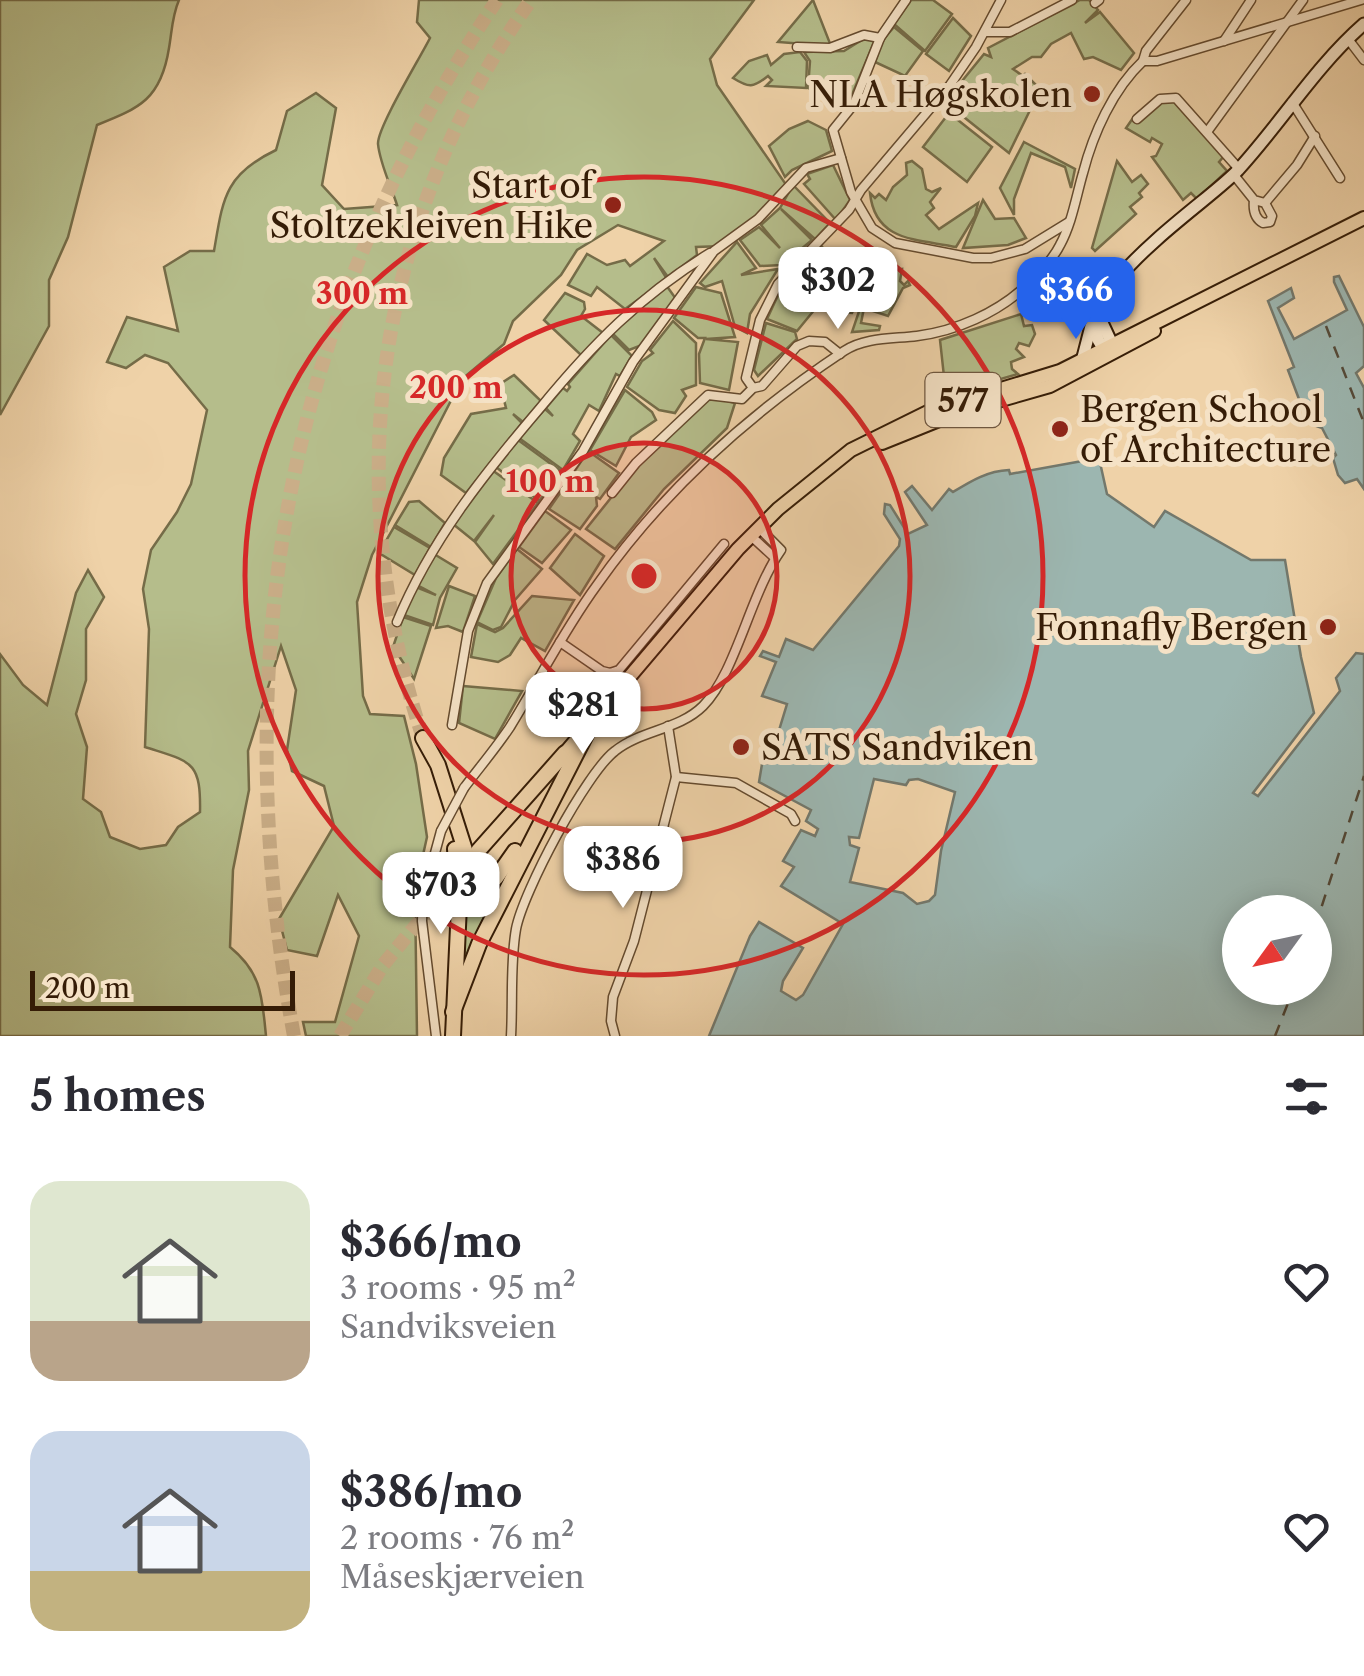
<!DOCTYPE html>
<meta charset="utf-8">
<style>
:root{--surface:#fff;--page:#f2f2f3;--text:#2b2b33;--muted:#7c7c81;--accent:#2563eb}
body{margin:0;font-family:"Libre Caslon Text",serif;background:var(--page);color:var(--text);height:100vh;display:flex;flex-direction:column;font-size:38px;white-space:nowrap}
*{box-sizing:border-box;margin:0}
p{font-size:32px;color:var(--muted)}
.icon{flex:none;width:55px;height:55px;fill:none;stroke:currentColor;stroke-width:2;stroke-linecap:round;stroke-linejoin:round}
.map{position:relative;height:1036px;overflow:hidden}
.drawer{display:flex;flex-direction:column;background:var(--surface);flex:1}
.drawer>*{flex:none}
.needle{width:65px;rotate:237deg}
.controls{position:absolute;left:1222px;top:895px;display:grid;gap:20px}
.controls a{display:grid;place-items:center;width:110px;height:110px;border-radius:50%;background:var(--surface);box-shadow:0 5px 25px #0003;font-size:50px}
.scale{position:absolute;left:30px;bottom:25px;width:265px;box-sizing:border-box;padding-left:10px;border:5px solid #351c06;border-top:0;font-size:28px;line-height:35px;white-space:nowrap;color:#351c06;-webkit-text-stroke:8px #f5e2c6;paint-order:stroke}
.price{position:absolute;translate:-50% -85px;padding:0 22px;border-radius:20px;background:#fff;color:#222;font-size:32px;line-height:65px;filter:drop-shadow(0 2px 5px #0008)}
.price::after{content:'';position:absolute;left:50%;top:60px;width:30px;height:22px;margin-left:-15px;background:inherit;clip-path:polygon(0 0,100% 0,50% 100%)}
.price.selected{background:var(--accent);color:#fff}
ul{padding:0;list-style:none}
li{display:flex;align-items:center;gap:30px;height:250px;padding:0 30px}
li span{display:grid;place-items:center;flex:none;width:280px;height:200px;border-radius:30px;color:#555}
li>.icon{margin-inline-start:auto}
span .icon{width:120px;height:120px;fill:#fffc;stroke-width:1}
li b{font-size:42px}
h2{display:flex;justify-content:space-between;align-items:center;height:120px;padding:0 30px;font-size:42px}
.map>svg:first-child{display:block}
</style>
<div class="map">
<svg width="1364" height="1036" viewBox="0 0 1364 1036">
<rect width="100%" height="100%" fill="#efd2a8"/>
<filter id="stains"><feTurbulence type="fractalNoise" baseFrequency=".002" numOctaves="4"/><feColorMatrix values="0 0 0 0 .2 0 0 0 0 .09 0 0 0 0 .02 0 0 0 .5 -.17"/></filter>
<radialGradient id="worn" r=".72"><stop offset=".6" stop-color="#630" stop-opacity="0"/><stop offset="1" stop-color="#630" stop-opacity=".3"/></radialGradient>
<g fill="#b5bd8b" stroke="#756c48" stroke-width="2.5">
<path d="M0,0H179C172,16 172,31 169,48C161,99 140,108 97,125L68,237L49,280V326L0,415Z"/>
<path d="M419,0H754L710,59L717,85L787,186L724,246L696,247L697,255L668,277L654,258L667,279L625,309L597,287L591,296L568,285L587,254L607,265L625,260L630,266L664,241L618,225L577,250L561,275L513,321L504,344L462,379L372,555L357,602L363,696L370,714L404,716L416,764L427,837L415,891L417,1036H306L303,1022H335L359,936L338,895L317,956L287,950L279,919L334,826L324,786L292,771L287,750L296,690L281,646L248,751L249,790L233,870L230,947C262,973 262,997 266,1036H0V654L23,685L47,705L76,593L88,570L104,597L86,629V680L76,714L87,747L83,799L101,812L110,837L140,849L166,845L178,827L200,812C201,760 191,762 145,747L149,629L143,589L151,550L177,512L191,484L207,410L168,363L145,355L126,368L107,362L127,317L178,331L164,267L190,251H214C223,199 224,175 276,150L287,111L316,93L336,108L322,185L344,209L397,205C391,186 380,164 378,144C377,128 420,58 430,38L417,22Z"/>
<path d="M813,0L831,46L778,42Z"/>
<path d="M911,0H933L952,14L925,51L894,24Z"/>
<path d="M1080,0H1089L1098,10L1085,23L1100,12L1134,53L1121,70L1093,57L1084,59L1071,33L1051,44L1041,57H1032L1013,69L1023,76L1025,74L1051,100H1035L1009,153L945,102L984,54L991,57L988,48Z"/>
<path d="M953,18L971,36L949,71L926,54Z"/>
<path d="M894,27L923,51L905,76L875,62L882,41Z"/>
<path d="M865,38L875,40L846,109L835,99L808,88L810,61L804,52L844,51Z"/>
<path d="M800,52L807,61L806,88L766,86L772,80L768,76C753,88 749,88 733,78L749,61L767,55L771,65L784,54Z"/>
<path d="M1172,99L1224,156L1219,162L1227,171L1197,199L1191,193L1183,200L1152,157L1156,156L1162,144L1152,138L1150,142L1126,128L1133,118L1138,121L1159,103Z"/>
<path d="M949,113L992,147L967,182L923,147Z"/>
<path d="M808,121L826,130L832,151L792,170L785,177L769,146L789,129Z"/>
<path d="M1024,142L1075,169L1071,188L1065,167L1031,153L1014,199V215L1000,188Z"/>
<path d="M912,161L922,169L926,189L932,192L941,188L930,202L934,208L926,215L939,229L978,203L975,216L956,247C917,239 875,242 870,193L875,198L879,194L886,200L893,187L907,175L906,163Z"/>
<path d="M1117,161L1132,182L1141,175L1148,184L1139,193L1142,197L1130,207L1136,214L1095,251L1092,248Z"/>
<path d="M833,165L850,200L836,220L804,184L810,179L807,174Z"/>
<path d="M793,185L830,223L815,239L781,209L812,240L782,265L760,266L740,240L759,227L780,248L761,225L780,208Z"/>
<path d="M983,200L995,219L1014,218L1026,238L1008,245L963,248Z"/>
<path d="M737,242L756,268L741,275L778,269L750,314L747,333L735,327L722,281L705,287L700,283Z"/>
<path d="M821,246L832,257L829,274L813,282L814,298L820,303L797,331L767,319L780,291L799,270L812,280L801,267Z"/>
<path d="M875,264H882L881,278L877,277L876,287H872L871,298L883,299L895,270L902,269L900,281L904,285L908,281L910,285L903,288L888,316L864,308L861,323L880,326L879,330L852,332Z"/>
<path d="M837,272L862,291L852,313L840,312L817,296Z"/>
<path d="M666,285L676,299L642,345L629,350L612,333Z"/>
<path d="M696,287L721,293L735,337L706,339L738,342L729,390L700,383L699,354L705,338H698L674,318Z"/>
<path d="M565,293L584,302L585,309L581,316L603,333L582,356L544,320Z"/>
<path d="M1021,314L1024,326L1032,325L1035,334L1029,346L1019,343L1016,349L1024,357L1011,362L1012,369L1018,374L946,395L940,340Z"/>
<path d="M673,321L696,343V385L682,390L686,396L675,413L659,410L627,387L642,361L653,353L650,350Z"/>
<path d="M766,323L795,332L797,339L758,376L754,370Z"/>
<path d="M611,335L632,356L620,376L616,374L599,411L589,405L573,434L580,441L563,470L519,438L545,409L553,416L546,408L563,388L567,391L570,387L568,384Z"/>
<path d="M514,375L541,401L523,422L513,414L522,423L466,493L441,475L444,458L471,414L506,408L500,384Z"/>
<path d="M625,390L652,412L656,420L631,437L616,466L590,450Z"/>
<path d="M709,396L735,403L727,428L664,489L615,549L586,529L634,469Z"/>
<path d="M518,440L562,472L539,501L496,467Z"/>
<path d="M588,451L619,473L600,499L596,497L597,506L580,529L549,509L569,480L580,486L570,478Z"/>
<path d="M492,470L538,503L493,564L475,542L494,515L474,541L453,524Z"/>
<path d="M419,501L445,523L431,547L395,525L409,502Z"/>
<path d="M545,511L571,530L542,563L519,547Z"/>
<path d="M394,527L430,548L415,575L379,553Z"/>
<path d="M575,534L604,556L580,595L550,568Z"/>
<path d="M517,549L542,569L515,600L501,627L493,630L477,622L496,578Z"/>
<path d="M434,554L457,568L440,598L433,625L404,615L416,587L436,595L417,585Z"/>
<path d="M449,586L475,596L463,632L448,626L436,628Z"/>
<path d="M532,596L574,600L545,651L521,638L510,655L498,662L471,657L477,624L495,632L503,628Z"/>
<path d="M403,617L431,626L414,679L393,647Z"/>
<path d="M463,686L522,691L495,739L459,723Z"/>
<path d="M515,861L463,971L465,874C485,899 500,879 515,861Z"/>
</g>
<g fill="#9cb6b0" stroke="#73786c" stroke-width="2.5" fill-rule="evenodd">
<path d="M1339,276L1364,327V366L1356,373L1364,388V489L1357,479L1345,483L1338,475L1333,458L1336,455L1322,428L1308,423L1288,370L1294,367L1268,301L1291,288L1294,298L1278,308L1294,339L1347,310L1334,282V277Z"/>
<path d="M1099,458L1107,494L1154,527L1165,511L1251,560H1285L1301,657L1314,713L1253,793L1258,796L1340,691L1336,678L1356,653L1364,654V1036H709L750,936L759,922L803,948L783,981L781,991L796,1000L803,995L843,924L781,886L794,867L783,861L801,830L815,836L818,829L806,821L811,810L759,782L762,764L769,763L787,704L762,696L776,662L760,656L763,651L779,657L786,639L813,650L899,546L900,539L884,514L885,504L890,505L908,534L927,525L905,492L912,486L932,510L949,489L953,492C971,481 987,471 1009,470L1010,474ZM874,779L906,785L909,780L918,779L955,792L941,851L935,895L929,901L917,904L903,893L850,882L859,848L850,845L849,837L859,838ZM1240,912H1315V988H1240Z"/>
</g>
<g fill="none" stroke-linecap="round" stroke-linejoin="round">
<g stroke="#544a39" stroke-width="2.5" stroke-dasharray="12 10" stroke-linecap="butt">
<path d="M1326,326L1364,423"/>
<path d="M1315,927L1364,776"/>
<path d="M1275,1036L1294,988"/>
</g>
<g stroke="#caae88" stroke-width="14" stroke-dasharray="14 7" stroke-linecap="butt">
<path d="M423,738C338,483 376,219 531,0"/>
<path d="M294,1036C225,662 284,318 497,0"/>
<path d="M340,1036L383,965L461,871"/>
</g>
<g stroke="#644a2e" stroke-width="11">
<g id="minor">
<path d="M906,0L880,38L854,104L833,130L851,192L872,228L895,243L973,258H991L1025,249L1069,222"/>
<path d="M1095,3L1099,0"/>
<path d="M985,32H1010L1072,0"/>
<path d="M1348,39L1364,60"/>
<path d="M1224,41L1251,0"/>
<path d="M797,47L830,48L864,35L880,38"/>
<path d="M1143,61H1157L1361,0"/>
<path d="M1292,102L1340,178"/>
<path d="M1137,119L1160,99L1176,98L1239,169"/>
<path d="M1207,132L1303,0"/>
<path d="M1234,175L1254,200L1265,203L1272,216L1270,222L1263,223C1254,218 1253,209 1254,200"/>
<path d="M1265,203L1297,165L1315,136"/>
<path d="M753,388L746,378L760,320L778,284L849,210L861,190L950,85L976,47L1001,0"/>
<path d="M612,493L636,463L708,395L742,399L753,388L762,386L797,346L809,341L825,342L840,354"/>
<path d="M751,536L775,558"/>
<path d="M397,622C431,540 484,474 541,407C592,345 641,295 710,253"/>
<path d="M560,642L602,671L610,673L619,670L724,544"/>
<path d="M452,725L468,631L487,583L583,451L633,362L714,251L758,219L806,168L841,158"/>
<path d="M676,777L736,783L791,814L795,821"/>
<path d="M464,788C479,768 496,748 510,727C539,680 564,630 597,585C663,491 749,414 844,351C865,337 893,339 917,336C956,331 997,313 1026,286C1039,274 1052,261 1060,245C1072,223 1076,197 1083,173C1093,134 1113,89 1143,61L1146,51L1186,0"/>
<path d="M436,1036L422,921L423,897L441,831"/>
<path d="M511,1036C513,1001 510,963 516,929C523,892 586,773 615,751C641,730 679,730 703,706C736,673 750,594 781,550L759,528"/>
<path d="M615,1036L611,1021L613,997L634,941L676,777L668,726"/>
</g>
</g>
<g stroke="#351c06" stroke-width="15">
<g id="secondary">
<path d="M1098,314L1112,344V351"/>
<path d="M1108,352C1049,303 1210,202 1238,170C1282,122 1315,67 1364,24"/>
<path d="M1082,361L1091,326"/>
</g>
</g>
<g stroke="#351c06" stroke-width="16">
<g id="primary">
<path d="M882,443L959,412L1050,386L1154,331"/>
<path d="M565,753L738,549L778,509L851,450L932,410L1060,371L1364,218"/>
</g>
</g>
<g stroke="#351c06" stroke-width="18">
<g id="trunk">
<path d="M423,738L438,765L472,872L483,880L496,878L515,851"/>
<path d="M478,851L565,753"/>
<path d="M453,1012L479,944L592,723"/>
<path d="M453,1036L459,905L455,849"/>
</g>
</g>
<use href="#minor" stroke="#f5e2c6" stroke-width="8"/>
<use href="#secondary" stroke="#f5e2c6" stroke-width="11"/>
<use href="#primary" stroke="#efd2a8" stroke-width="12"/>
<use href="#trunk" stroke="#efd2a8" stroke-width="14"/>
<g stroke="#644a2e" stroke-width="11" stroke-linecap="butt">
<path id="minor-bridge" d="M441,831L464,788"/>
</g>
<use href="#minor-bridge" stroke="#f5e2c6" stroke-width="8"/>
</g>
<circle cx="644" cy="576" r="133" fill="#d62828" fill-opacity=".12"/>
<g fill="none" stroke="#d62828" stroke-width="5">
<circle cx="644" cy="576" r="133"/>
<circle cx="644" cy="576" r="266"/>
<circle cx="644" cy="576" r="399"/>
</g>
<g fill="#8f2418" stroke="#f5e2c6" stroke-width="4">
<circle cx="1092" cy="94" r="10"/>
<circle cx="613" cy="205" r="10"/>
<circle cx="1060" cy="429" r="10"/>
<circle cx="1328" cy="627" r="10"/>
<circle cx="741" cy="747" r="10"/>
</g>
<g text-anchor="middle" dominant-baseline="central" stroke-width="10" stroke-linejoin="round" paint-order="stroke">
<rect fill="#f5e2c6" stroke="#6f5740" stroke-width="2.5" x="925.5" y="373" width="75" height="54" rx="8"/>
<g font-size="32" font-weight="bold" fill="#351c06">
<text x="963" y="400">577</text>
</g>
<g font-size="35" fill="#351c06" stroke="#f5e2c6" text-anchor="end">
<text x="1072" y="94">NLA Høgskolen</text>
<text x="593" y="185">Start of<tspan x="593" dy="40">Stoltzekleiven Hike</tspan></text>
<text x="1080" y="409" text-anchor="start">Bergen School<tspan x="1080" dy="40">of Architecture</tspan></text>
<text x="1308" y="627">Fonnafly Bergen</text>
<text x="761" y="747" text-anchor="start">SATS Sandviken</text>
</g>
</g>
<circle cx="644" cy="576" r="15" fill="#d62828" stroke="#f5e2c6" stroke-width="5"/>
<g font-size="30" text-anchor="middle" font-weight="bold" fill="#d62828" stroke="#f5e2c6" stroke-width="10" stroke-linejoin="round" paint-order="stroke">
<text x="362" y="304">300 m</text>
<text x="456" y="398">200 m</text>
<text x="550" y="492">100 m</text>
</g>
<rect width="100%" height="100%" filter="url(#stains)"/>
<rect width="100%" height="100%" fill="url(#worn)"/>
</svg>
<div class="controls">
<a><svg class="needle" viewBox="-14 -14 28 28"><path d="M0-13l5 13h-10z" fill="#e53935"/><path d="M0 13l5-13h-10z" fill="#7c7c81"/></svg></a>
</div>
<div class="scale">200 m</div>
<b class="price" style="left:838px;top:332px">$302</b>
<b class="price selected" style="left:1076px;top:342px">$366</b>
<b class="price" style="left:583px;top:757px">$281</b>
<b class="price" style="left:623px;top:911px">$386</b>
<b class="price" style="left:441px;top:937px">$703</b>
</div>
<section class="drawer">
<h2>5 homes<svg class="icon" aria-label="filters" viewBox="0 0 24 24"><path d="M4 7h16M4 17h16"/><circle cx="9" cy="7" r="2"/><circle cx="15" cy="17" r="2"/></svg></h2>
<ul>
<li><span style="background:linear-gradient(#dfe7d0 70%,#b9a48a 0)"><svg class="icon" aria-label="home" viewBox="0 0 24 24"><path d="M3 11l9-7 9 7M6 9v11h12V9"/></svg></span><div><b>$366/mo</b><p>3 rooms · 95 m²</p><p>Sandviksveien</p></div><svg class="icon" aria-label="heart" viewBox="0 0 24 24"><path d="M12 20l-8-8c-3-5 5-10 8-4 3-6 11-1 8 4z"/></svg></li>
<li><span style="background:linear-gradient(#c9d6e8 70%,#c2b280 0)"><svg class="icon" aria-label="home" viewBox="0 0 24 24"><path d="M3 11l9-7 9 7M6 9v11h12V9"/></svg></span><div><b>$386/mo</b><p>2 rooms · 76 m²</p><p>Måseskjærveien</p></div><svg class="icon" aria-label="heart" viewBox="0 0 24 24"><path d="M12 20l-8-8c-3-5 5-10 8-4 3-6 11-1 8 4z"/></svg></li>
</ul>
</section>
